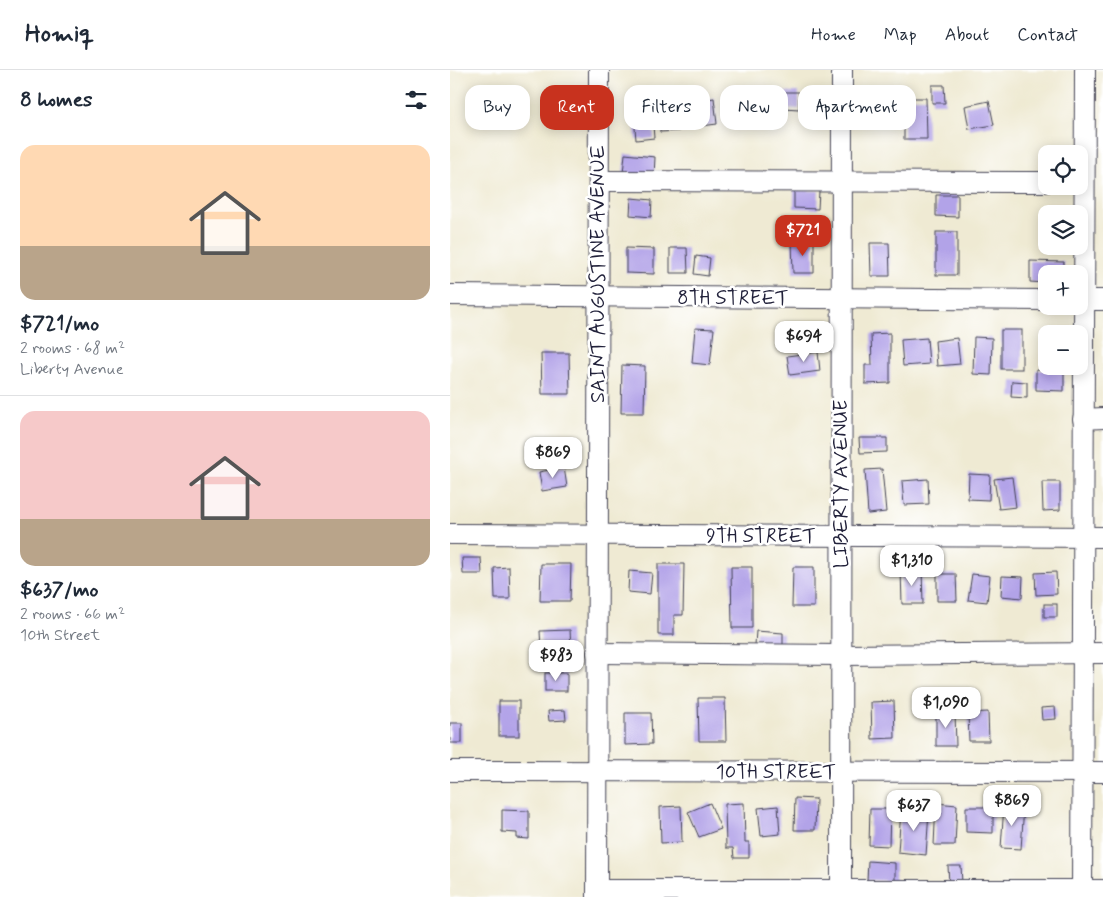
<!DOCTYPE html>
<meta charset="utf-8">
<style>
:root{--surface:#fff;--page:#f2f2f3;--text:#1f2937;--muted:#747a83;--line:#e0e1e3;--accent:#c8321e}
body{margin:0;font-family:Mynerve,sans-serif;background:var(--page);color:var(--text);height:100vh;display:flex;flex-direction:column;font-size:19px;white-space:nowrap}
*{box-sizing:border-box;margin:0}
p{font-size:16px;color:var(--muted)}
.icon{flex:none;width:28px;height:28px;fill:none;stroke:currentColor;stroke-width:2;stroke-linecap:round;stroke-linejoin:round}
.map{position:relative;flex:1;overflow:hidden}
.sheet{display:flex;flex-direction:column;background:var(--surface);width:450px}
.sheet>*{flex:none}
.guide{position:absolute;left:15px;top:15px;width:475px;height:45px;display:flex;gap:10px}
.buttons{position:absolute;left:588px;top:75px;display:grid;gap:10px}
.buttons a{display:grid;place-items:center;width:50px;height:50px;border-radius:10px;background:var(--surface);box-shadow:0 2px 12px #0003;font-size:25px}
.price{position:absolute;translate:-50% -42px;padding:0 11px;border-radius:10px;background:#fff;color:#222;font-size:16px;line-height:32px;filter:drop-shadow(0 1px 2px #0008)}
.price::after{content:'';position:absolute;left:50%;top:30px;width:15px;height:11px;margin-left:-8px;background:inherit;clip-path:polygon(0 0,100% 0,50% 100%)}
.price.on{background:var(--accent);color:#fff}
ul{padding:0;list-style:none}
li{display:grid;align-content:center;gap:10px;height:265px;padding:0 20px}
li+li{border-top:1px solid var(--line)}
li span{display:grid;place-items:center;height:155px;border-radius:15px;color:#555}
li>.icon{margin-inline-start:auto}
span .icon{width:90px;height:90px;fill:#fffc;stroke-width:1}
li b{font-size:21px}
h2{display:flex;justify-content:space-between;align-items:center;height:60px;padding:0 20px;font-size:21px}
.pill{padding:0 18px;border-radius:15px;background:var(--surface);box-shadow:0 2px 12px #0003;font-size:18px;line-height:45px}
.pill.on{background:var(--accent);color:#fff}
header{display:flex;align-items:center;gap:30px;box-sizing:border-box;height:70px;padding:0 25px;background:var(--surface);border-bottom:1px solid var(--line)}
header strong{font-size:24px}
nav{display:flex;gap:28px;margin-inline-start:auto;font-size:18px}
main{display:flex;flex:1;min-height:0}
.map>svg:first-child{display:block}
</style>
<header>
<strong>Homiq</strong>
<nav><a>Home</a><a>Map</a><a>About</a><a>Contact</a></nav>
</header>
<main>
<section class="sheet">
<h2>8 homes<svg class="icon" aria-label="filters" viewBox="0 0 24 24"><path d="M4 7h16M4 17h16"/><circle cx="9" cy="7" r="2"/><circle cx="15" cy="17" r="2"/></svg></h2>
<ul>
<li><span style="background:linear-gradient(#ffd9b3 65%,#b9a48a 0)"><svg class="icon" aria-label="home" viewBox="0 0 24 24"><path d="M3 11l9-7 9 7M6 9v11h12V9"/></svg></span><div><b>$721/mo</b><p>2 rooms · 68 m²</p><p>Liberty Avenue</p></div></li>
<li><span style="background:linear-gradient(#f6c9c9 70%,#b9a48a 0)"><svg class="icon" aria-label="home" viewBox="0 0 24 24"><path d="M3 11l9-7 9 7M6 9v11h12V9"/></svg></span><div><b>$637/mo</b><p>2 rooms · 66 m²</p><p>10th Street</p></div></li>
</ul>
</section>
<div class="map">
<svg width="653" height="827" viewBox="0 0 653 827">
<rect width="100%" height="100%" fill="#fff"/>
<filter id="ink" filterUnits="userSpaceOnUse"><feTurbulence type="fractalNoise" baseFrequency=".02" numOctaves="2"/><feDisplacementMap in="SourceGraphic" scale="10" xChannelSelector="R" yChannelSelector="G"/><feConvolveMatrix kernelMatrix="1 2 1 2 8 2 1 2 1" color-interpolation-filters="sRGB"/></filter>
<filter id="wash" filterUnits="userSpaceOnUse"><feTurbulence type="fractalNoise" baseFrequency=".0096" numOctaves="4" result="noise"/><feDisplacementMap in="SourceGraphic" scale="20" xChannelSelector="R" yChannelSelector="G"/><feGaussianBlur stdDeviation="1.12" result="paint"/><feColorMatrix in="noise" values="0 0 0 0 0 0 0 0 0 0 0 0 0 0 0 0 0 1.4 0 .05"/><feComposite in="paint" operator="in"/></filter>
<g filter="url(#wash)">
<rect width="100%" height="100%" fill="#efead3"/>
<g id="blocks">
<g fill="#b2a3e8">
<path d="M482,15H494L495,33H482Z"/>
<path d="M228,21L229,61L210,62L209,22Z"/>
<path d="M333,22H349V39L333,38V53H309V30H333Z"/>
<path d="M264,28L267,54L244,57L241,32Z"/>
<path d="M454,28H476L477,69H454Z"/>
<path d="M201,31L204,68L186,70L183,33Z"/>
<path d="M539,31L544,55L519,59L515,36Z"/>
<path d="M175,84L205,87L204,106L173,103Z"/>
<path d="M344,120L369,121L368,139L344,138Z"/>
<path d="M486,125H508V147L486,146Z"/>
<path d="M181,128L202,130L201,147L180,145Z"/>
<rect x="486" y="162" width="21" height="43"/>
<path d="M342,171H364V203H343Z"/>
<path d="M420,173H439L440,206H421Z"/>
<path d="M176,178L204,179V204L176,203Z"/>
<path d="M220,178H237L238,203H220Z"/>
<path d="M246,186L260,188L258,206L244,204Z"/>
<path d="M580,191L614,192V204H596V213L580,212Z"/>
<path d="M245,258L264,259L260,295L242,293Z"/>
<rect x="551" y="260" width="21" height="39"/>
<path d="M440,263V313L415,314V295H422L421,264Z"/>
<path d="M524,267L542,268L541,305L523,304Z"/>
<path d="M477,268L479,294L453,296L451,270Z"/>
<path d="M507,268L510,294L487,296L485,271Z"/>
<path d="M368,282L370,301L340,305L337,286Z"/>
<path d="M91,283H119L120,324H92Z"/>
<path d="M172,295L195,296L194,343H171Z"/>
<path d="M586,300H614V321L586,320Z"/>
<path d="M562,311L577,312V328L561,327Z"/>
<path d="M409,368H437V382L410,383Z"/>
<path d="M114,397L117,417L92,421L89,402Z"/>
<path d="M432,399L436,442L418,444L415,400Z"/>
<path d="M519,404L540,405L539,430L518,429Z"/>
<path d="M562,407L566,437L549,439L544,409Z"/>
<path d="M478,409L479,434L454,435L452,411Z"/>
<path d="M592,412H610V440L593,441Z"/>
<path d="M12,488H31L32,504H13Z"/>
<path d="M91,494H121L120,531H90Z"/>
<path d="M208,494H234L233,545H224V565H208Z"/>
<path d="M59,497L60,529H45L44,498Z"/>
<path d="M281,497H302V558H282Z"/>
<path d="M343,497H364V537H342Z"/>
<path d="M472,499L473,534H452L451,500Z"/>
<path d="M179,501L202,503L200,524L178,522Z"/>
<path d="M606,502L607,524L586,525L585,503Z"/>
<path d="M487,504H506L507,531H487Z"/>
<path d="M522,504L540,506L537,532L518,530Z"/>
<path d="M552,506L573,507L572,528L551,526Z"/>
<rect x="594" y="534" width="13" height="13"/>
<path d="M120,560L121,578L91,579L90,561Z"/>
<path d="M306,561L333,563V576L305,575Z"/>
<rect x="95" y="603" width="22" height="18"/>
<path d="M248,628H275L276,671H249Z"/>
<rect x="49" y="631" width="20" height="35"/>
<path d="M444,631L445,668L422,669L421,632Z"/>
<path d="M605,637L606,649L592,650L591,638Z"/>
<path d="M115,640L116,650L99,651L98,641Z"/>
<path d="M486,642H505L506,676H486Z"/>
<path d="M538,642L539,671H519L518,643Z"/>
<path d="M175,643H201L202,674L175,675Z"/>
<rect x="0" y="653" width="12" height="20"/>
<path d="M345,728L366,729L365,760H344Z"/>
<path d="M260,733L271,759L249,767L238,742Z"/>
<path d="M294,733L295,772H299V788H284L283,778H276L275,734Z"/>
<path d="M486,733L507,735L505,775H484Z"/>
<path d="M554,735L574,736L571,779L551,778Z"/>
<path d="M231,736L232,772L211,773L210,737Z"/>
<path d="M328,736L330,764L311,766L308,738Z"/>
<path d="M516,737H543V763L516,762Z"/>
<path d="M420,739H440L439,776L419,775Z"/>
<path d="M52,740L79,741V769L67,768V763L52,762Z"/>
<path d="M451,740L479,742L476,785L448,782Z"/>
<path d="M418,791L445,793V811L417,810Z"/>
<path d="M498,796H511L512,813L499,814Z"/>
</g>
</g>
</g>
<g filter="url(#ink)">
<use href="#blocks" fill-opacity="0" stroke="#414052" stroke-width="1"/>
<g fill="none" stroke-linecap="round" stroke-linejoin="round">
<g stroke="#414052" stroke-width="22">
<g id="minor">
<path d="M149,111L596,112"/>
<path d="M0,225L596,230"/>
<path d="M629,230H653"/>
<path d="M633,349L653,348"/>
<path d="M0,464L653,467"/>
<path d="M147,583L391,585L653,583"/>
<path d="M0,701L653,702"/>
<path d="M147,820H653"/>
<path d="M147,827L149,0"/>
<path d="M391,827L392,0"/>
<path d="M632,827L635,0"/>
</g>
</g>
<use href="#minor" stroke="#fff" stroke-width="20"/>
</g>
</g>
<g text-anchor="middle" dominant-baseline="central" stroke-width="5" stroke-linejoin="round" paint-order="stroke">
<g font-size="20" fill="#22223b" stroke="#fff">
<text transform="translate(148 204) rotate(-90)">SAINT AUGUSTINE AVENUE</text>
<text x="283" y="228">8TH STREET</text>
<text transform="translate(391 414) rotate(-90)">LIBERTY AVENUE</text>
<text x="311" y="466">9TH STREET</text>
<text x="326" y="702">10TH STREET</text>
</g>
</g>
</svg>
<div class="buttons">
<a><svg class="icon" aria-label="locate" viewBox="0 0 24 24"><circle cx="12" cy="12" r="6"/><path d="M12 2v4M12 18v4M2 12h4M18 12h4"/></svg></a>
<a><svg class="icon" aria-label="layers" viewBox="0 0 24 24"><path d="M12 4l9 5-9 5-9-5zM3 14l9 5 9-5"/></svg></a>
<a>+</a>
<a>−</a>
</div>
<b class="price on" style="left:353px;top:187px">$721</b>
<b class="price" style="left:354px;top:293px">$694</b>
<b class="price" style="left:103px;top:409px">$869</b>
<b class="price" style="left:462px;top:517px">$1,310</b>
<b class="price" style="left:106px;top:612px">$983</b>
<b class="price" style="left:496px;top:659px">$1,090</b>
<b class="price" style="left:562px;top:757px">$869</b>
<b class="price" style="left:464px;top:762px">$637</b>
<div class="guide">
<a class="pill">Buy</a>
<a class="pill on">Rent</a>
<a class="pill">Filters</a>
<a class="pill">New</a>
<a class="pill">Apartment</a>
</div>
</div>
</main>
